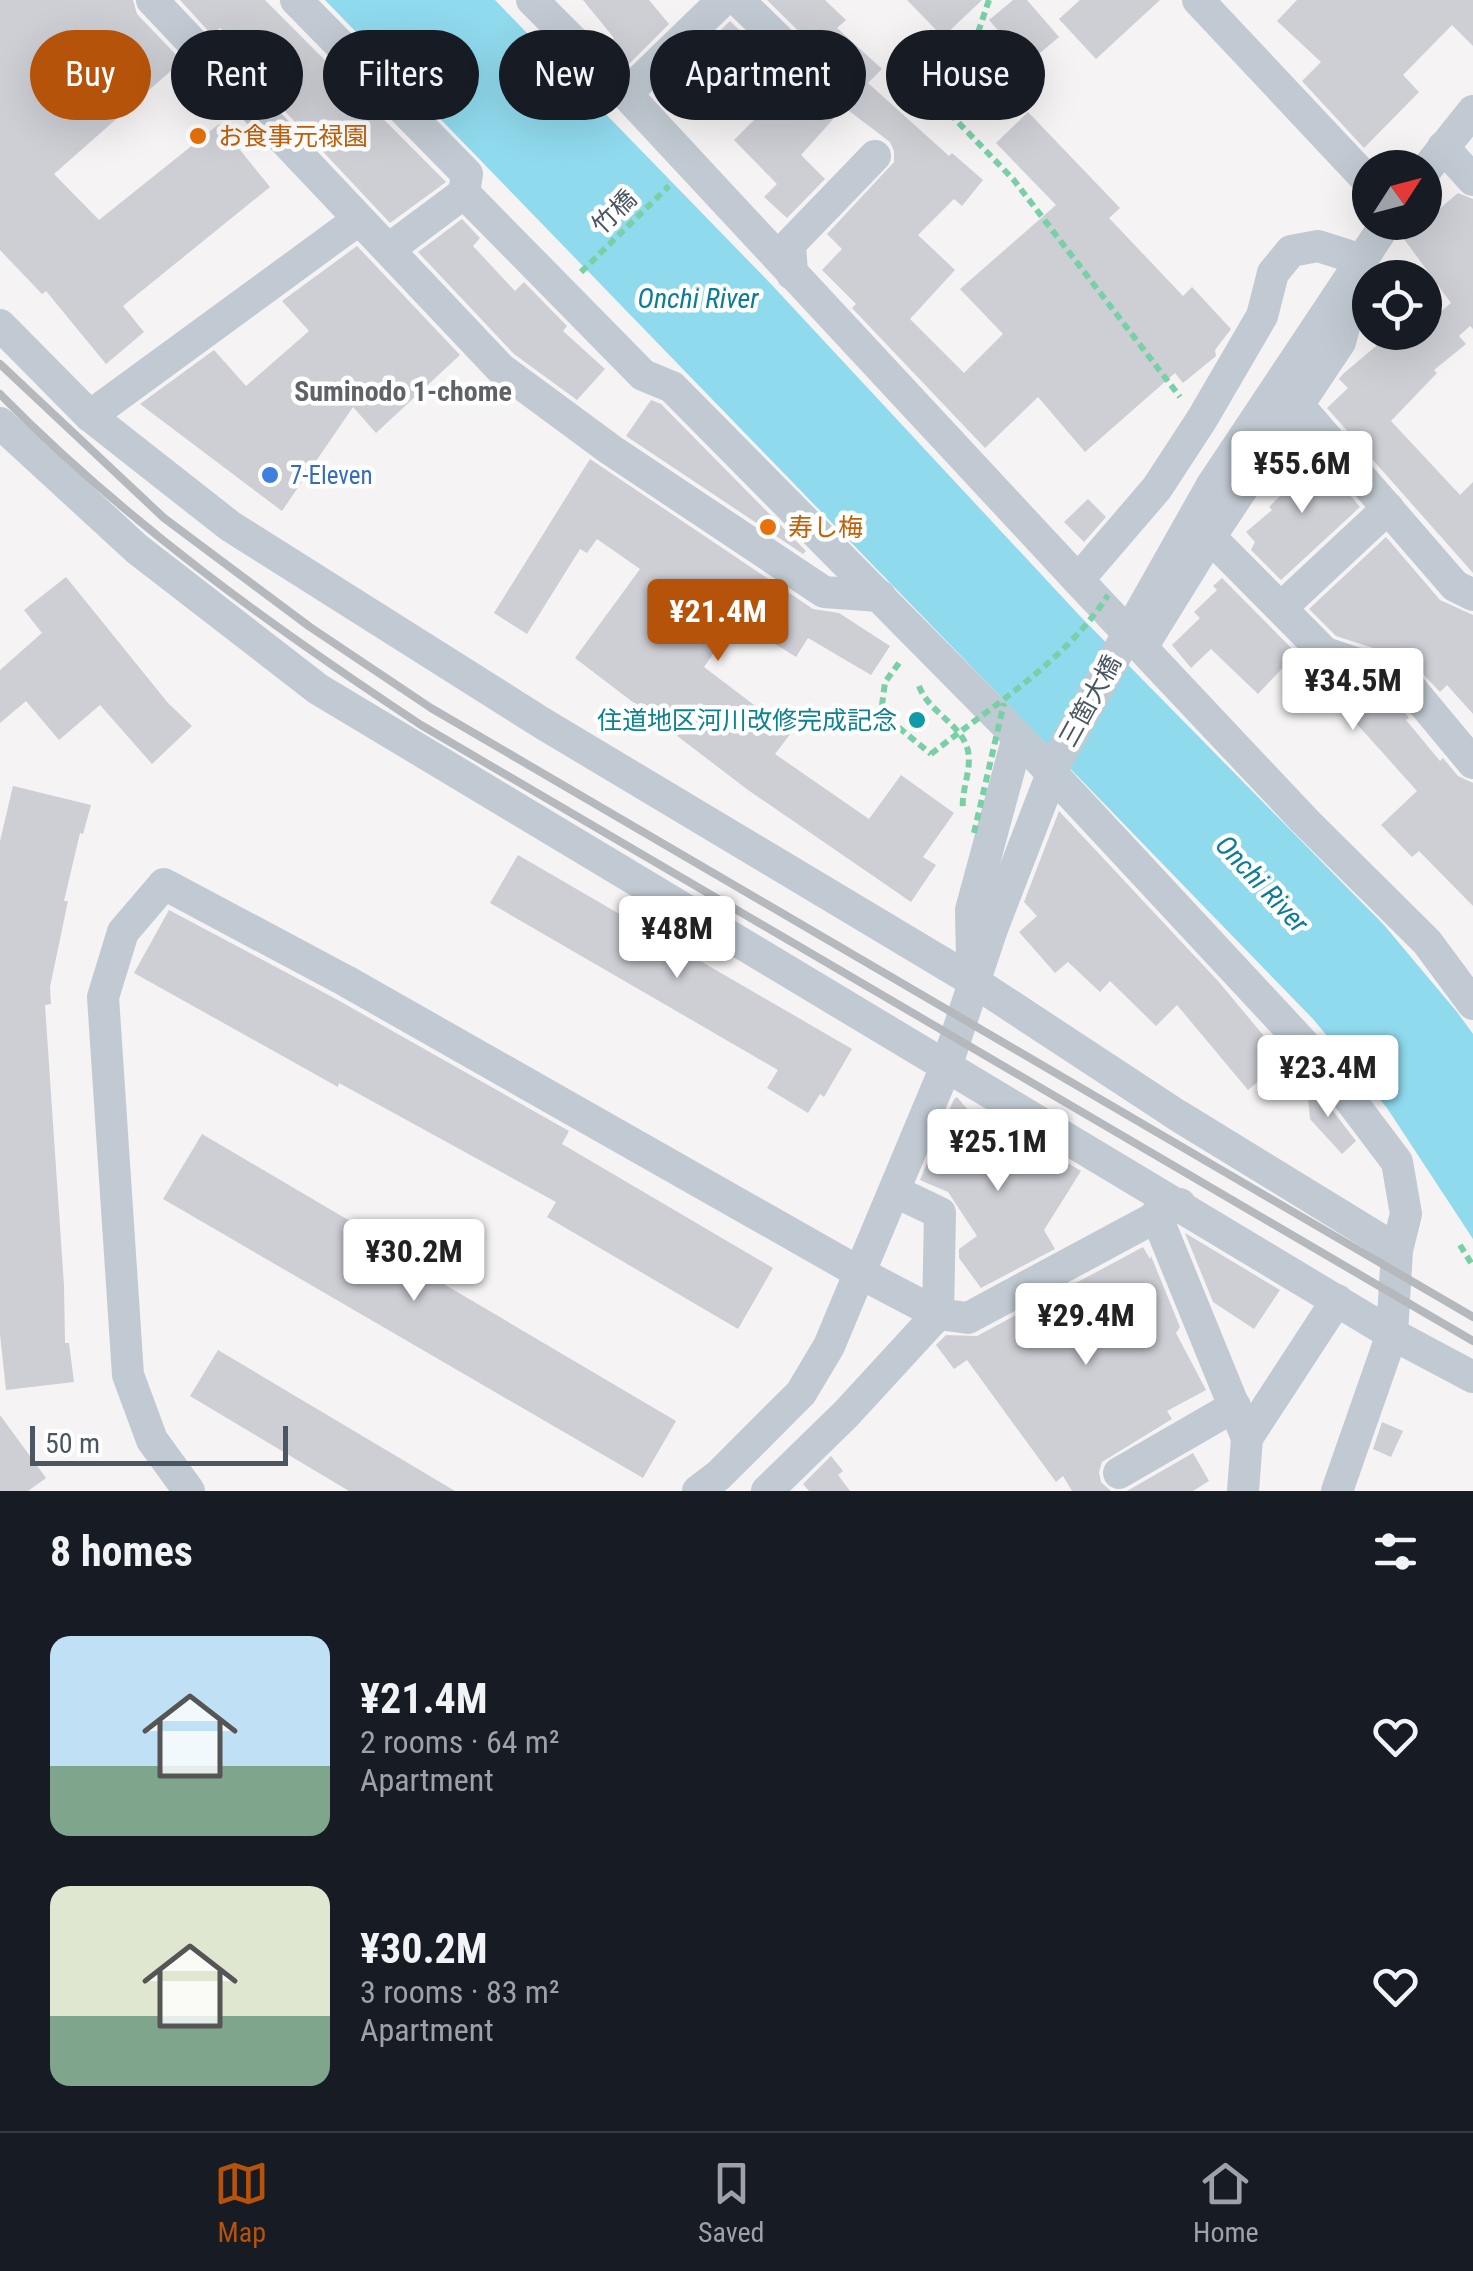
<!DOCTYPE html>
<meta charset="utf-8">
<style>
:root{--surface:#171b24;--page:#242831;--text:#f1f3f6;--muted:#9ea1a6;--line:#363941;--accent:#b45309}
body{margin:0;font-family:"Roboto Condensed","Noto Sans JP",sans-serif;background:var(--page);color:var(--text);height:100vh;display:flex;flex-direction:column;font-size:38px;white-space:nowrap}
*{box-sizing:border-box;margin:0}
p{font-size:32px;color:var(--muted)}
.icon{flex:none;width:55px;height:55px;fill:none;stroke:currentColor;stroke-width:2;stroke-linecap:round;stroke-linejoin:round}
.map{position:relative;height:1491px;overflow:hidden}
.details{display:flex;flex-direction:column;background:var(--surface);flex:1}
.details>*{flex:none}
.banner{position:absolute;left:30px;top:30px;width:1415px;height:90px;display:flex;gap:20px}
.needle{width:65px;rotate:54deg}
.controls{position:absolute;left:1352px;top:150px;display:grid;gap:20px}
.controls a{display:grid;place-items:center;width:90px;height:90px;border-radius:50%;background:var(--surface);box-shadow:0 10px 40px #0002;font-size:50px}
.scale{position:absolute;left:30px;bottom:25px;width:258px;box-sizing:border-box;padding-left:10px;border:5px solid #4a5661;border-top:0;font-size:28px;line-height:35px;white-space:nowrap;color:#4a5661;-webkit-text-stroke:8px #fff;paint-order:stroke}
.price{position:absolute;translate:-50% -85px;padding:0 22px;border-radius:10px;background:#fff;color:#222;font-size:32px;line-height:65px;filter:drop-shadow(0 2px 5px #0008)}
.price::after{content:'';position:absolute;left:50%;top:60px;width:30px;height:22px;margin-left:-15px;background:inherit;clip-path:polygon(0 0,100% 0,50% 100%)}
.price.selected{background:var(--accent);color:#fff}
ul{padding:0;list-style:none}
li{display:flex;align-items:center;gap:30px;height:250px;padding:0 50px}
li span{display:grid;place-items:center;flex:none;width:280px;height:200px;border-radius:20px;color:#555}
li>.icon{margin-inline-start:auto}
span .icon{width:120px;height:120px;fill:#fffc;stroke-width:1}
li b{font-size:42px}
h2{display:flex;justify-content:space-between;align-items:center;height:120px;padding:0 50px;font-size:42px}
.tag{padding:0 35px;border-radius:45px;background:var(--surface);box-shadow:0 10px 40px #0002;font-size:35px;line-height:90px}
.tag.selected{background:var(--accent);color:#fff}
.tabs{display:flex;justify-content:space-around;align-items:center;height:140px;border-top:2px solid var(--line);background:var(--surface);font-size:28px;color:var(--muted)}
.tabs a{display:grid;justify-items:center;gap:5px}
.tabs .selected{color:var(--accent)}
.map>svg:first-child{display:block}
</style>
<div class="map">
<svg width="1473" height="1491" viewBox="0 0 1473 1491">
<rect width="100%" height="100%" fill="#f5f3f3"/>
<path fill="#90daee" d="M325,0H495L770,283L1079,615L1384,925L1457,1012L1473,1034V1239L1387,1108L1313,1019Z"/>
<g fill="#cdcfd5">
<path d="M0,0H133L137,14L182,61L54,174L99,220L219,124L270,187L123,306L144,332L106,364L46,291L42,294L0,250Z"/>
<path d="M180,0H265L446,182L390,223L250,74L257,68L220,28L212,35Z"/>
<path d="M583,0H649L669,24L627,66L608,43L614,38Z"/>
<path d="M767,0H825L846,20L837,28L882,69L868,83L949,156L952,153L983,180L962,206L954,199L918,235L955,270L910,319L964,373L1003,334L960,289L1056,205L996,143L1028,112L1120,208L1109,218L1183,296L1192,287L1231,329L1215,350L1216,356L1183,383L1175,373L1085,452L1038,397L985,448L852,308L856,304L822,270L842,249L827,234L894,162V151L890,142L844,107L801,155L825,179L787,218L764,197L777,184L734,140L762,112L695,55L730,21L813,101L822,106L832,105L841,99L846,90L840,72Z"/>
<path d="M907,0H982L943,37Z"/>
<path d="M1013,0H1027L1059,37L1027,64L989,20Z"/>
<path d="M1080,0H1160L1096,59L1059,19Z"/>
<path d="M1297,0H1473V46L1452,25L1403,75L1419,92L1364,148L1302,81L1321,62L1277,21Z"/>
<path d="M1458,193L1473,199V329L1470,326L1459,336L1466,344L1434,370L1437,373L1391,421L1460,495L1473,482V573L1327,408L1348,388L1339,379L1343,374L1389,335L1399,346L1416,332H1425V325L1451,303L1404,239Z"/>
<path d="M462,219L480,238L473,246L515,291L524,282L567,326L563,331L605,369L577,400L514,354L418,252Z"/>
<path d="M357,246L460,355L376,433L353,407L282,511L140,404L214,350L246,386L309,331L282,301Z"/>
<path d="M651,400L661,404L806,551L803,554L626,436Z"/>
<path d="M1305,443L1360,507L1281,580L1251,550L1255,542L1246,532L1272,510L1269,507L1298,478L1289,468L1300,457L1295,451Z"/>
<path d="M590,459L813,609L839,613L890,646L871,675L808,638L796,657L737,620L704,667L791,733L775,754L869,819L901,775L954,813L923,857L936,865L911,902L748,790L575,658L640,569L597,539L587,553L580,549L527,634L494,613Z"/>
<path d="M1088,499L1106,517L1084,542L1064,522Z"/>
<path d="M1386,537L1440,600L1473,615V714L1447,685L1440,692L1410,660L1336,636L1309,609Z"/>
<path d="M66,577L168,703L192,726L152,764L100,705L59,740L26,701L0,723V670L42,633L24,610Z"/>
<path d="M1222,578L1311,668L1391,696L1409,718L1406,720L1440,761L1443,758L1458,776L1473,783V906L1419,851L1412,857L1381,825L1417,791L1295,655L1258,694L1211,649L1191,668L1172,645L1200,618L1194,612L1217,590L1213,586Z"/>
<path d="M13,786L91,805L83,834L80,833L64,901H68L50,987L51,1004L45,1005L64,1286L65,1343H69L74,1382L6,1390L0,1334V841Z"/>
<path d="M1059,811L1218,981L1284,1060L1248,1090L1177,1005L1156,1026L1110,981L1100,992L1068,962L1055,973L1019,932L1037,916L1024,902Z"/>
<path d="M518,855L852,1049L824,1097L820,1094L808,1113L767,1088L778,1070L490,903Z"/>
<path d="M169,910L336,999L569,1131L562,1144L773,1268L738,1329L547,1217L556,1202L339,1083L338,1087L134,973Z"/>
<path d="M1306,1076L1356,1141L1342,1154L1310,1119Z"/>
<path d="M957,1097L1011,1161L1026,1137L1081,1171L1044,1230L1055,1249L981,1288L959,1258V1249L977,1236L948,1192L920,1180L954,1099Z"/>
<path d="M202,1134L428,1267L425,1273L676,1421L643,1478L163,1199Z"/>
<path d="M1185,1233L1280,1290L1254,1329L1213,1302Z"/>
<path d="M1143,1247L1150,1259L1151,1256L1180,1327L1176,1333L1206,1390L1167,1411L1172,1419L1102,1462L1099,1472L1101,1482L1111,1491H1072L1063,1476L1056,1482L967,1360L954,1369L936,1345L946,1335L977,1336Z"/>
<path d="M218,1350L455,1491H349L190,1396Z"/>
<path d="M0,1415L46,1478L28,1491H0Z"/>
<path d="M1382,1422L1403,1431L1391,1457L1373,1449Z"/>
<path d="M1193,1453L1209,1481L1193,1491H1127Z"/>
<path d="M831,1456L843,1471L838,1475L850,1491H809L803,1484Z"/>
</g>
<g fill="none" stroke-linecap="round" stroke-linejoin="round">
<g stroke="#7ad0a6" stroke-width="6" stroke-dasharray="8 5" stroke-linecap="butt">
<path d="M989,0L954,103L955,119L1013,179L1180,397"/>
<path d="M581,272L669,186"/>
<path d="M899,663L885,682L881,713L931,754"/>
<path d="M919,686C929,713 962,724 968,751C972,770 961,790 963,809"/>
<path d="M1460,1245L1473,1266"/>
</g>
<g stroke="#c1cad2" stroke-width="32">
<path d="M152,0L501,369L611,450L824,592L880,596"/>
<path d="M296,0L467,174L464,193L643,375L672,387L1018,737L1326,1068L1397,1162L1406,1214L1397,1250L1392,1334L1337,1491"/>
<path d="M532,0L626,94L1078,580L1305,821L1427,942L1473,1004"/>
<path d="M738,0L826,86"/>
<path d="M1198,0L1370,183"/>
<path d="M626,94L723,0"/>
<path d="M1443,147L1473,180"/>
<path d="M1425,171L1473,111"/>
<path d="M389,249L464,193"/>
<path d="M792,274L790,244L875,156"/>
<path d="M0,325L90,416L230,526L542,723L973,981L1177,1115L1397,1250"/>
<path d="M1298,405L1455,586L1473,595"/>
<path d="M90,416L358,220"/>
<path d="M0,423L137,549L318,689L1392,1334L1473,1377"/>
<path d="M1212,485L1387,222"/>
<path d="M1210,537L1325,653L1403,679L1473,763"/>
<path d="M1078,580L1157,488L1202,419L1262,316L1273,273L1291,251L1318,246L1362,260L1340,342L1210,537L1142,647"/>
<path d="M1282,607L1388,508"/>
<path d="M972,961L971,910L1018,737"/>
<path d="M1156,1215L1247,1438"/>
<path d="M1119,1473L1235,1406"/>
<path d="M189,1491L152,1440L128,1375L103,997L123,932L164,884L346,981L862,1274L938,1314L968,1318L1180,1204"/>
<path d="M698,1491L719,1475L801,1393L829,1346L947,1064L992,929"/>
<path d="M767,1491L846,1414L938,1314L940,1213L896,1192"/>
<path d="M1243,1491L1247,1438L1337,1300"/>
</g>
<g stroke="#b5b8bd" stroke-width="8">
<path d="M0,364L164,518L310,627L431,708L1473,1317"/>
<path d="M0,394C126,522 271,626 421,725L1473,1341"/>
</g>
<g stroke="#7ad0a6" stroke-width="6" stroke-dasharray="8 5" stroke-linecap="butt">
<path d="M931,754C992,706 1065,662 1108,595"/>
<path d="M974,833L1004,703"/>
</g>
<path stroke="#c1cad2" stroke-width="32" d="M992,929L1058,758L1212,485"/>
</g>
<g fill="#e8710a" stroke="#fff" stroke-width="4">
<circle cx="198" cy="136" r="10"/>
<circle cx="768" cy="527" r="10"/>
</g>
<circle fill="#3f7fe0" stroke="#fff" stroke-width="4" cx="270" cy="475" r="10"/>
<circle fill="#0f9aa8" stroke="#fff" stroke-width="4" cx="917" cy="720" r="10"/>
<g text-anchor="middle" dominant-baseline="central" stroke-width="9" stroke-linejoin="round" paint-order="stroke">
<g font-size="25" fill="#c56008" stroke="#fff" text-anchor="start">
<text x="218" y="136">お食事元禄園</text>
<text x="788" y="527">寿し梅</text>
</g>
<g font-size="25" fill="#4a5661" stroke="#fff">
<text transform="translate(614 212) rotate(-44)">竹橋</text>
<text transform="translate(1090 701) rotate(-61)">三箇大橋</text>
</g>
<g font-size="25" fill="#366cbe" stroke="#fff" text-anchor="start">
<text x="290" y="475">7-Eleven</text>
</g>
<g font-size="25" fill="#0d838f" stroke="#fff" text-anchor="end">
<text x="897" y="720">住道地区河川改修完成記念</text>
</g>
<g font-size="28" font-style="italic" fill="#0c7c9b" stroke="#fff">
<text x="698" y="298">Onchi River</text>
<text transform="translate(1262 884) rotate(47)">Onchi River</text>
</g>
<g font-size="28" font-weight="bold" fill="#5f6368" stroke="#fff">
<text x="403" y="391">Suminodo 1-chome</text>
</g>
</g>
</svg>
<div class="controls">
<a><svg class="needle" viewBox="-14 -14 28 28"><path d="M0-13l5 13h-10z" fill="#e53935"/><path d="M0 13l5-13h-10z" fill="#9ea1a6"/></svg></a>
<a><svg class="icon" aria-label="locate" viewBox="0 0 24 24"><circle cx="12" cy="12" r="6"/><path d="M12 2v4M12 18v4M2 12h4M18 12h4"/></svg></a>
</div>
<div class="scale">50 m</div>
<b class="price" style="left:1302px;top:516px">¥55.6M</b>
<b class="price selected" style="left:718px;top:664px">¥21.4M</b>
<b class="price" style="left:1353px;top:733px">¥34.5M</b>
<b class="price" style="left:677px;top:981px">¥48M</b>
<b class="price" style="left:1328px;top:1120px">¥23.4M</b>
<b class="price" style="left:998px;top:1194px">¥25.1M</b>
<b class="price" style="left:414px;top:1304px">¥30.2M</b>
<b class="price" style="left:1086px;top:1368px">¥29.4M</b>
<div class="banner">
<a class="tag selected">Buy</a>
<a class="tag">Rent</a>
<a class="tag">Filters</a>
<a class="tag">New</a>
<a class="tag">Apartment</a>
<a class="tag">House</a>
</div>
</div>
<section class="details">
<h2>8 homes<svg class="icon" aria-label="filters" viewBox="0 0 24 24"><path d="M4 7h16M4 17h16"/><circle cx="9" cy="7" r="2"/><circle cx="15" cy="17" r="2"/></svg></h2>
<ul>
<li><span style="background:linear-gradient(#bfe0f5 65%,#7fa58c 0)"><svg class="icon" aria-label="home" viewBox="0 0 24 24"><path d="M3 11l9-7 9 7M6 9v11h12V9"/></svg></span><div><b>¥21.4M</b><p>2 rooms · 64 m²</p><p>Apartment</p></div><svg class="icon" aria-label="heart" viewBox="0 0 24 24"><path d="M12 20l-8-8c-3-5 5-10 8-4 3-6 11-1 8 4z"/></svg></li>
<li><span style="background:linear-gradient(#dfe7d0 65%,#7fa58c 0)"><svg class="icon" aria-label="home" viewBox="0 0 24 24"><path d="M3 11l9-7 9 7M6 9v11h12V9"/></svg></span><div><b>¥30.2M</b><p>3 rooms · 83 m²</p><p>Apartment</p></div><svg class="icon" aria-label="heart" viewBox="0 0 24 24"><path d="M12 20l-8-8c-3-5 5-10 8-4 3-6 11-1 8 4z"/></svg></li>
</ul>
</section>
<nav class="tabs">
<a class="selected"><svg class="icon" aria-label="map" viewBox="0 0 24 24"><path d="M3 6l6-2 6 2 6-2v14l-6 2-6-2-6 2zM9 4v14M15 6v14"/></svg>Map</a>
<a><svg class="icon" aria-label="saved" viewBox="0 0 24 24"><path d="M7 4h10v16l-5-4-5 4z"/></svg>Saved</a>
<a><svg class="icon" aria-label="home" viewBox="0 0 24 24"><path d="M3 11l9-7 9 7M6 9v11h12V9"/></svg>Home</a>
</nav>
